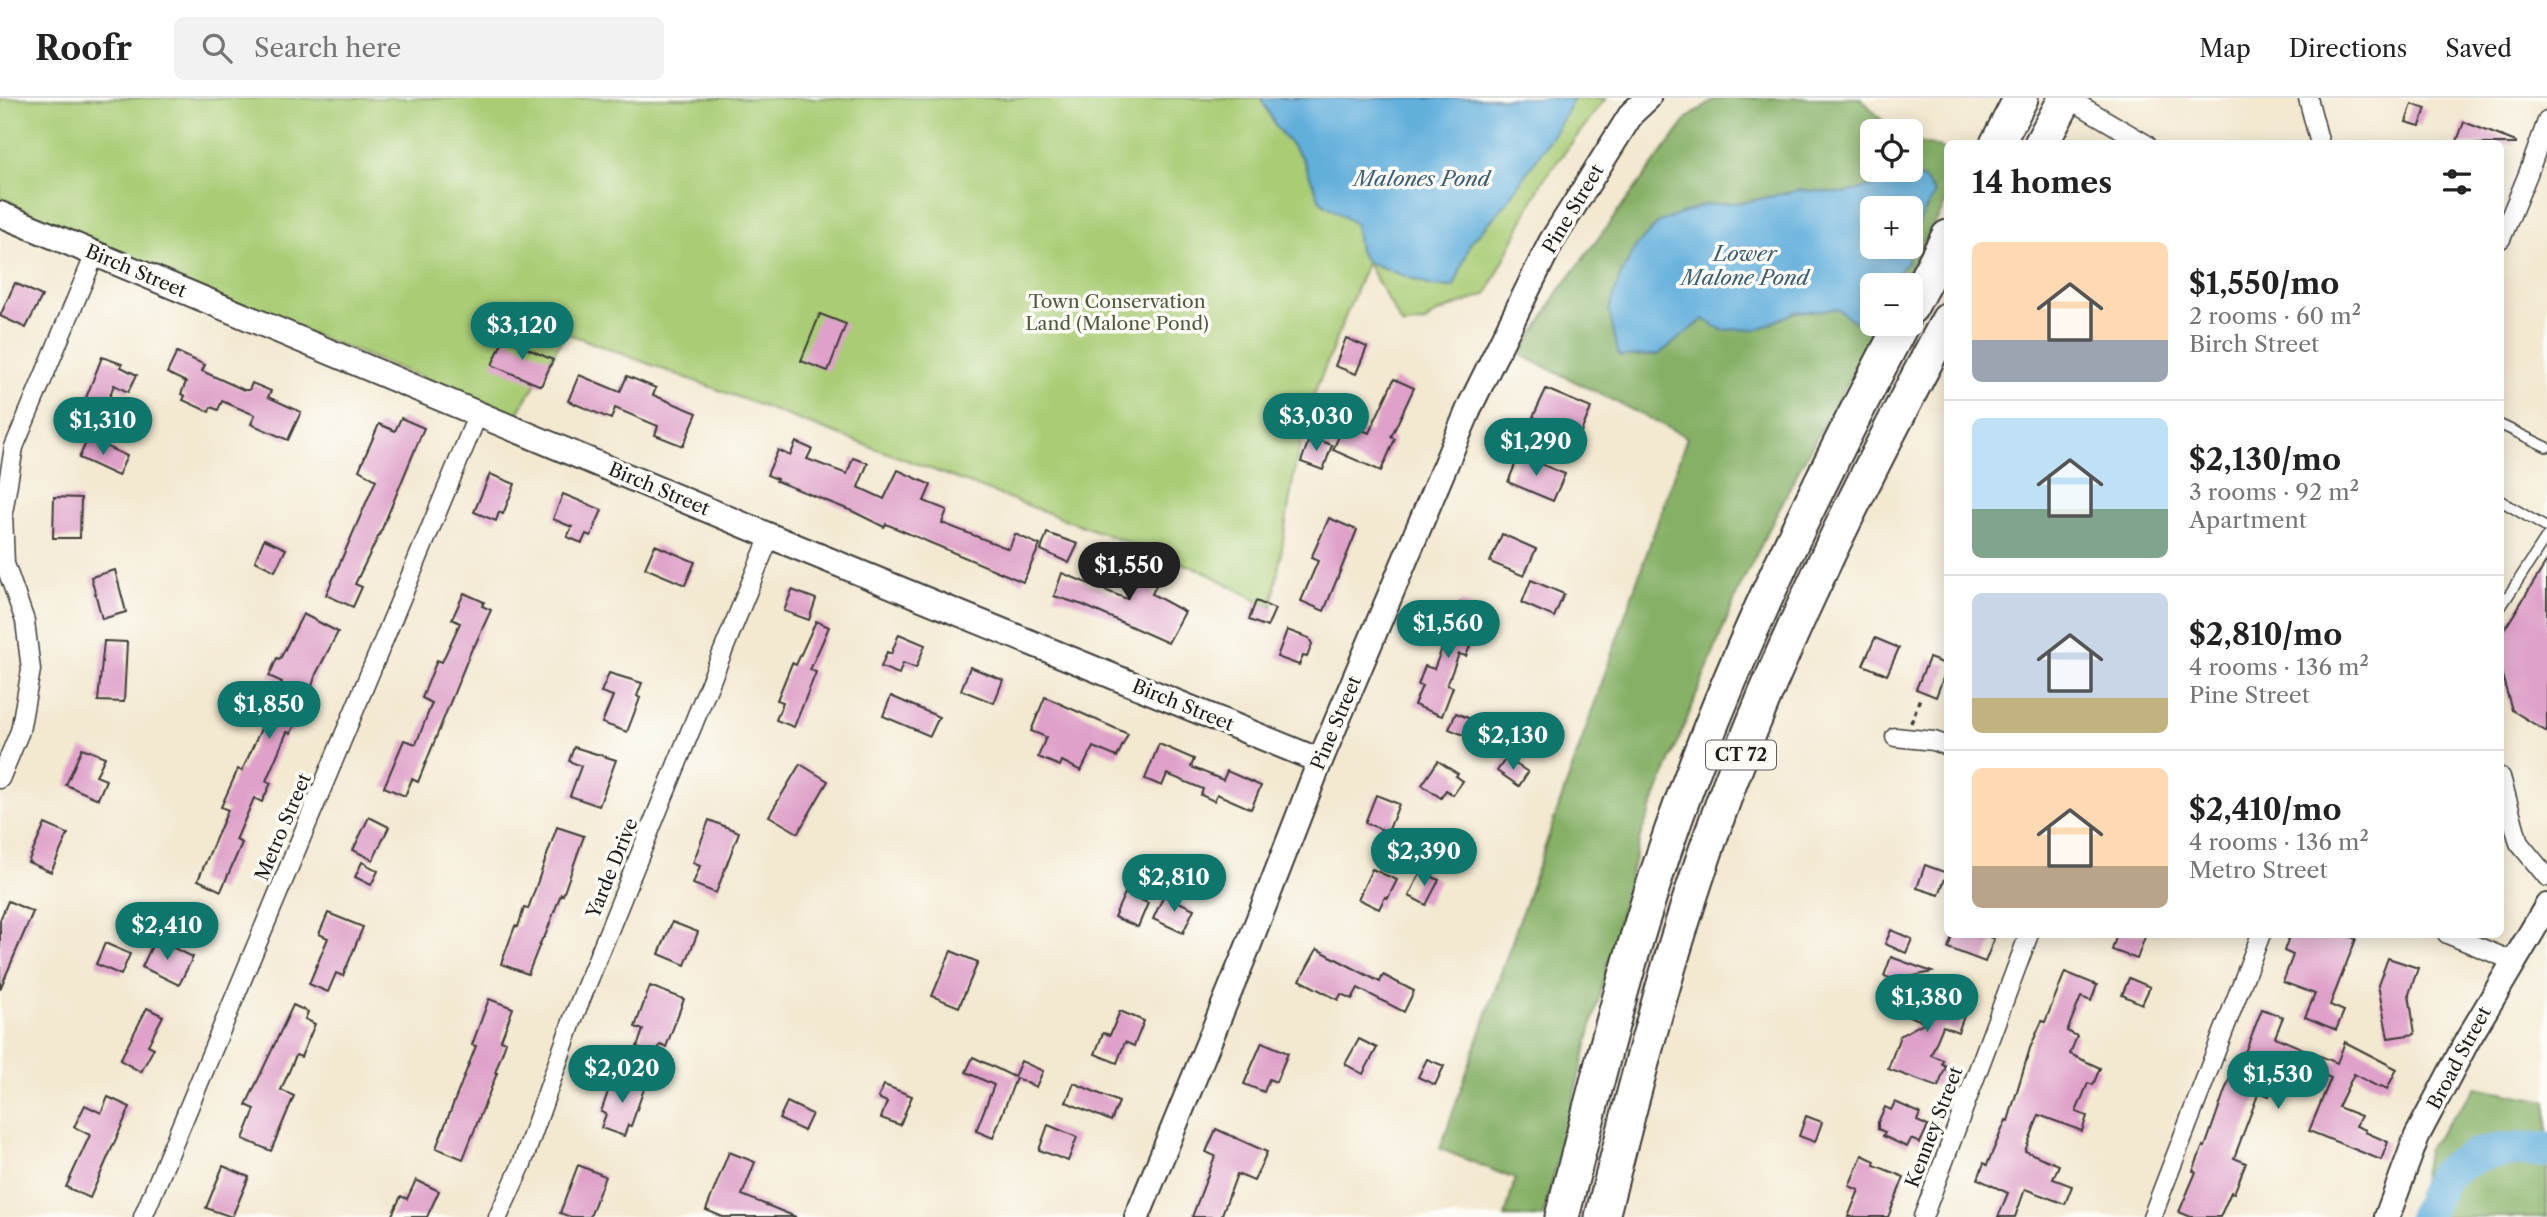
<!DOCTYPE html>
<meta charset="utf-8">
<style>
:root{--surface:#fff;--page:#f2f2f2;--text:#222;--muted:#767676;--line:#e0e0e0;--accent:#0f766e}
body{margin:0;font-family:"Libre Caslon Text",serif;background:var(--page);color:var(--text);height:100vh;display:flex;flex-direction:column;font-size:26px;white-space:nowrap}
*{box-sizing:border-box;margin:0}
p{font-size:23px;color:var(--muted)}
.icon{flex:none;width:38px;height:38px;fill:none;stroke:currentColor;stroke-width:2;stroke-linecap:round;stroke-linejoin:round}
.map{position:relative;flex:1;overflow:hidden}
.drawer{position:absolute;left:1944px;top:42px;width:560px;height:798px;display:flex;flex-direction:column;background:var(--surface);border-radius:10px;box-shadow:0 4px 18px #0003}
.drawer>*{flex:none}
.buttons{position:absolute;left:1860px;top:21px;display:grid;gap:14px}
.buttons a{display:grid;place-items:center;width:63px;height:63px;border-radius:10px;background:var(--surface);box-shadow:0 4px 18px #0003;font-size:35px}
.price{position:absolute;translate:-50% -60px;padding:0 16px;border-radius:24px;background:var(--accent);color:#fff;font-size:23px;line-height:46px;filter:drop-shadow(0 2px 4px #0008)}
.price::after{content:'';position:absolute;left:50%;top:42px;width:21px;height:16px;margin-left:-10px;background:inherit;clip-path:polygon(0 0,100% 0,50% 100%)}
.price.active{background:#222;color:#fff}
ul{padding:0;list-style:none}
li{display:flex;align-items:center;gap:21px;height:175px;padding:0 28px}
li+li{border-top:2px solid var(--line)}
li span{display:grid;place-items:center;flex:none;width:196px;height:140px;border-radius:10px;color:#555}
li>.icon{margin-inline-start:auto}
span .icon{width:84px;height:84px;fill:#fffc;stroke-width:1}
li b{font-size:30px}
h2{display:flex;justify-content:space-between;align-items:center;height:84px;padding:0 28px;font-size:30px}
header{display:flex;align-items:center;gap:42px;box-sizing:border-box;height:98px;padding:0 35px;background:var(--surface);border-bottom:2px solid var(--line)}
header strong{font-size:33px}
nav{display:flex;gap:38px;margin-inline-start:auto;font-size:24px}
.search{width:490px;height:63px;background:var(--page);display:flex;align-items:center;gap:18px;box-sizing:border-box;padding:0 24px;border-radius:10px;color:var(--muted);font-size:26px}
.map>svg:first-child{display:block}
</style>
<header>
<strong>Roofr</strong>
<div class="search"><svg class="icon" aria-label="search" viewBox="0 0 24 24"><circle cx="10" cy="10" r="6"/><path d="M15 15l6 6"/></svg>Search here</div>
<nav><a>Map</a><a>Directions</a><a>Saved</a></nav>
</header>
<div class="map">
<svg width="2547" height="1119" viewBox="0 0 2547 1119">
<rect width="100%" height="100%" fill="#fdfcf7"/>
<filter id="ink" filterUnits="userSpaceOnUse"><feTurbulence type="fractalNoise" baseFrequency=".0143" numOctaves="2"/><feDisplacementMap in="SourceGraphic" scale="14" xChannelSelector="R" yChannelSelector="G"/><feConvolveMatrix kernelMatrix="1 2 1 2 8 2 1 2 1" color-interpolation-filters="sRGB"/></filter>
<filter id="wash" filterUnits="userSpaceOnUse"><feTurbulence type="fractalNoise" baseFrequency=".00686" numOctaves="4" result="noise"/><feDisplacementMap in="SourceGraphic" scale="28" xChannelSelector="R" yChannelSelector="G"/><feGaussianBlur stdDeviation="1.57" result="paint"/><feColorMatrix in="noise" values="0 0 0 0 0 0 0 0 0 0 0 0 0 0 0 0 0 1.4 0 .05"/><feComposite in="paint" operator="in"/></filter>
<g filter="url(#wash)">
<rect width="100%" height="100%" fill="#f3e8d0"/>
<path fill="#a9cc75" stroke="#627448" stroke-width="2" d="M0,0H1606L1542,84L1487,196L1437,215L1425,224L1403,228L1367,165L1309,309L1295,370L1272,510L1201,472L566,235L517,317L0,113Z"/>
<g fill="#86b066" stroke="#516641" stroke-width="2" fill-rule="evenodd">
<path d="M1716,0H1861L1892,33H1872V72H1911V44L1936,48L1948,54V101L1901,187H1872V226H1881L1800,369L1739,491L1641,736L1543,1119H1505L1515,1081L1440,1051L1687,339L1521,257L1559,193L1688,20ZM1872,110H1911V149H1872Z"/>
<path d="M2476,989L2547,1003V1119H2417L2427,1052Z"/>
</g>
<g fill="#62afdc" stroke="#3f667c" stroke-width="2">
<path d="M1261,0H1574L1560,26L1506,106L1471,144L1454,189L1431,188L1367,164L1359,153L1355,126L1320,103L1303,61L1276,29Z"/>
<path d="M1904,79L1923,80L1935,95L1911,138V110H1872V149H1904L1908,155V164L1896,176L1893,187H1872L1871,225L1862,228L1837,211L1795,214L1759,231L1722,232L1704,221L1658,257L1619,258L1609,213L1620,179L1636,148L1659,124L1704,107L1746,104L1799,92L1847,95Z"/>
</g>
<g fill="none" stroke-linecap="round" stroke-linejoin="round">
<path stroke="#62afdc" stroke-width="35" d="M2425,1119C2430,1108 2439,1082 2447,1075C2474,1051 2513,1050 2547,1052"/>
</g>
<g id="blocks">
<g fill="#dfa1c9">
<path d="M2412,6L2426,11L2420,28L2406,24Z"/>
<path d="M2464,24L2516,44V46H2456Z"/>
<path d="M15,185L42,198L26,230L0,218Z"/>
<path d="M820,216L846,226L828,273L801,263Z"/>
<path d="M504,240L553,262L541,288L492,267Z"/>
<path d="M1346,240L1367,249L1356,276L1335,268Z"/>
<path d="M177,254L205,267L202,273L244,292H249L252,285L271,293L268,299L301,314L288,342L251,326L255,317L222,303L218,312L211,309L209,314L183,302L185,298L181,296L186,284L167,275Z"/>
<path d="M102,259L122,266L121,269L137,277L128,294L114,287L104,313L84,305Z"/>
<path d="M579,277L620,294L627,278L656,290L653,297L697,315L683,348L655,337L658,328L615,310L611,321L568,303Z"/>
<path d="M1394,281L1414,290L1391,339L1395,341L1381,373L1333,352L1345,324L1369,335Z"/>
<path d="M1546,291L1591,310L1579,339L1533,319Z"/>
<path d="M401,320L424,330L382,431L355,486L362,489L353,509L326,497L376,382L359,372L379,326L395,333Z"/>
<path d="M1310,339L1332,347L1323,372L1301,364Z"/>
<path d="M88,340L127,358L118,378L79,360Z"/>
<path d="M796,344L812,351L807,361L847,376L853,360L868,365L858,389L884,401L898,372L931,387L924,403L947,412L942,425L1009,451L1015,436L1040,447L1023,484L886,426L884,429L852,413L776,383L777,381L767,377L778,352L790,358Z"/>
<path d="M1519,357L1565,376L1553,403L1508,384Z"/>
<path d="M490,376L515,386L503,416L499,414L496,423L474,414Z"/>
<path d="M563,396L602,412L591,438L586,436L582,445L567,439L572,429L553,421Z"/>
<path d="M54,399L81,400L80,440H53Z"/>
<path d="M1329,420L1357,432L1324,513L1301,503L1318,463L1311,460Z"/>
<path d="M1047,435L1078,446L1069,465L1041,452Z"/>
<path d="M1502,436L1536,451L1524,478L1490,464Z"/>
<path d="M264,441L286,451L275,473L255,463Z"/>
<path d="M655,447L695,464L685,487L645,470Z"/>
<path d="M1147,457L1166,466L1152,496L1185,514L1168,545L1083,507L1054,498L1062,475L1127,501Z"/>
<path d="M2547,463V634L2512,612L2501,574V537Z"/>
<path d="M115,472L126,514L102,521L91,479Z"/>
<path d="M1531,482L1564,496L1554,519L1522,505Z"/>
<path d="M792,492L816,501L809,522L784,513Z"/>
<path d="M464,495L484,504L482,508L491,512L474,549L473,548L418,684L412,681L405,698L384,689L404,642L416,646L432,605L422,600L437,562L442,564L460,525L452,521Z"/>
<path d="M1256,503L1275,511L1267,529L1249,522Z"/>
<path d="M1460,504L1484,513L1466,558L1459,556L1447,587L1453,589L1442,618L1414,607L1422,588L1418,587L1425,568L1434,571Z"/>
<path d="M303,516L338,534L316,576L308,600L291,635L287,634L266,683L271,685L262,704L254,700L236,742L242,745L221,793L198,782L228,712L221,709L238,671L242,673L282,584L269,578L277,560L280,561Z"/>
<path d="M816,523L829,529L810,572L816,574L794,629L776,622L783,604L777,602L792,565L796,567Z"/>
<path d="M1287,532L1309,540L1312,546L1307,559L1303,558L1299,567L1277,559Z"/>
<path d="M899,536L925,547L916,570L903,565L899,576L881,569L887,554L891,556Z"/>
<path d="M1875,540L1899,550L1887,577L1863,567Z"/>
<path d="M104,543L127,544L124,604L98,603Z"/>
<path d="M1929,560L1948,567L1936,599L1916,591Z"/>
<path d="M970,569L1003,582L994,605L961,592Z"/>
<path d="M609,575L642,585L637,598L640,600L627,634L602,625L613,598L601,594Z"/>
<path d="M891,598L939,619L930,638L883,618Z"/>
<path d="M1045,599L1128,636L1117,659L1093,649L1081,673L1062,663L1060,668L1038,659L1046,639L1031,633Z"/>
<path d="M1456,615L1490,629L1483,645L1449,631Z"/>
<path d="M1159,646L1194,661L1191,669L1223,682L1227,673L1261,688L1251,711L1217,696L1214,703L1201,697L1203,691L1167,676L1162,688L1145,681Z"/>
<path d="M574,649L616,662L599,708L570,698L581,668L569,663Z"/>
<path d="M82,650L105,659L96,678L106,682L98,701L66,687Z"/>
<path d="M1506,660L1528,674L1519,688L1497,673Z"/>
<path d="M1438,663L1458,676L1456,678L1463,683L1453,697L1446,692L1441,700L1422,687Z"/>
<path d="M800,666L828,683L798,735L769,718Z"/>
<path d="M1376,697L1399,706L1388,734L1365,725Z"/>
<path d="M369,719L389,729L373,762L353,752Z"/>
<path d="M709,722L739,734L716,795L693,786L700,768L693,765Z"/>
<path d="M45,726L68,736L51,774L28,764Z"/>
<path d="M557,729L584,738L563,797L561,796L545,838L542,841L528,876L501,866L515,828L518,829L524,810L528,811Z"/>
<path d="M362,764L378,773L371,787L355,779Z"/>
<path d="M1925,767L1947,775L1939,797L1917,790Z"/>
<path d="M1372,771L1397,782L1388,800L1385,799L1379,811L1358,801Z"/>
<path d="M1421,773L1439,782L1426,807L1409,798Z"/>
<path d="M1125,795L1148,805L1138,829L1114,819Z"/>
<path d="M1164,797L1194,811L1183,835L1153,821Z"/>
<path d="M8,803L33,814L0,891V822Z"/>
<path d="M328,815L363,829L343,878L336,875L328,894L309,886L328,840L319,836Z"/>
<path d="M672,824L698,834L685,867L659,856Z"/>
<path d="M1891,832L1912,841L1906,855L1885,846Z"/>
<path d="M1953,836H1983L1994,841L1985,864L1948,850Z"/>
<path d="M2117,836H2146L2137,861L2112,852Z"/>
<path d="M2290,836H2345L2356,841L2330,907L2344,913L2336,932L2305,919L2315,896L2283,884L2293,857L2284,853Z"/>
<path d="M155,841L193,859L179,887L142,869Z"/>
<path d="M105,845L130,856L121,877L96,866Z"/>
<path d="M1317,851L1380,884L1383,877L1414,893L1404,914L1358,890L1352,901L1341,896L1338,902L1300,882Z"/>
<path d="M951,853L978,864L959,909L932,898Z"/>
<path d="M1891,859L1932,874L1895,882L1884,878Z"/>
<path d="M2388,860L2418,870L2409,896L2415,936L2388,940L2378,887Z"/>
<path d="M2065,874L2097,887L2091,903L2081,899L2067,933L2077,938L2070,956L2100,970L2093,987L2088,985L2076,1014L2087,1018L2082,1033L2039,1017L2025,1053L2059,1067L2053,1081L2072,1088L2065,1106L2025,1091L2015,1119H1998L2008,1095L1978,1081L1984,1065L1987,1067L2006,1022L2008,1023L2030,950L2042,923L2045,924Z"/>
<path d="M2129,880L2150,889L2142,906L2122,897Z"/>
<path d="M1918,885L1969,905L1958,934L1943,928L1931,957L1943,962L1942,966L1946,968L1938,989L1888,971L1900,938L1925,924L1906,917Z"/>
<path d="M650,888L684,901L666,949L660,947L656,956L637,949L643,932L635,929Z"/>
<path d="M489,901L513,910L501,942L506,944L495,975H497L463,1061L436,1050L476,948L472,947Z"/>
<path d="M293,907L308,914L305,921L315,926L301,959L296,957L281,992L294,998L271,1053L243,1041L255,1011L246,1007Z"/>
<path d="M147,910L163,918L148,947L154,950L141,974L120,962Z"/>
<path d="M2262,911L2283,919L2275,939L2337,965L2345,944L2397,971L2387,991L2381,988L2380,990L2354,976L2338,1009L2361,1018L2356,1028L2366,1032L2365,1034L2388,1044L2381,1062L2309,1033L2331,980L2284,960L2269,998L2259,994L2234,1060L2246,1065L2234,1095L2231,1094L2220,1119H2191L2179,1114L2196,1074L2193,1073L2203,1048L2205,1049L2225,992L2239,958L2243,959Z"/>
<path d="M1120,913L1144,923L1134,948L1125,944L1117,965L1095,956L1103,935L1110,937Z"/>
<path d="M1359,941L1377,950L1363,976L1345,966Z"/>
<path d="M1262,944L1288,955L1276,984L1269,981L1264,994L1244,986Z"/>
<path d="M973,959L1014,979L1021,963L1043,973L1036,989L1016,980L993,1040L976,1033L994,987L966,974Z"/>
<path d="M1427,961L1444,968L1435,987L1418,979Z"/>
<path d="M620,976L646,985L631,1028L628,1027L624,1038L601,1030L606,1016L601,1014L609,991L614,993Z"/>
<path d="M1074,985L1119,1004L1111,1023L1066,1004Z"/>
<path d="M884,987L912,998L900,1027L881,1020L887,1004L878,1000Z"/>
<path d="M108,999L130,1009L90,1100L66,1089L90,1037L74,1029L85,1007L101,1015Z"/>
<path d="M787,1004L812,1016L804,1033L779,1021Z"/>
<path d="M1895,1004L1920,1015L1917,1023L1928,1028L1920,1045L1911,1041L1907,1049L1883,1038L1885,1034L1878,1031V1024L1885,1009L1891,1012Z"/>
<path d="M1806,1018L1822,1024L1815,1044L1799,1038Z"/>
<path d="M1048,1027L1077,1039L1068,1063L1039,1052Z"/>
<path d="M1216,1031L1267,1054L1254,1083L1237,1076L1221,1119H1192L1215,1058L1206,1054Z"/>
<path d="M729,1054L755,1064L742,1097L796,1119H723L706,1112Z"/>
<path d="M1862,1057L1875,1063L1874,1067L1904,1079L1888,1119H1848L1859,1092L1849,1088Z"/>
<path d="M578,1067L605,1078L590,1119H571L560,1115Z"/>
<path d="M223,1068L249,1079L232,1119L206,1110Z"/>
<path d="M416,1082L439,1093L427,1119H391L401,1098L407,1101Z"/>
</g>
</g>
</g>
<g filter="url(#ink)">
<use href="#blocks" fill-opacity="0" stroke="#3c3b37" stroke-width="2"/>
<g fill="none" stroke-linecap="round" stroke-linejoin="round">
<g stroke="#3c3b37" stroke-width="12">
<g id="lane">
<path d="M2501,327L2547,349"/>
<path d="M2501,403L2547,430"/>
<path d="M2501,509L2547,438"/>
</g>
</g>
<g stroke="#3c3b37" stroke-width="21">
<g id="street">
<path d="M2068,0L2146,46"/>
<path d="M2308,0L2320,46"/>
<path d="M2501,141L2528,76L2547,23"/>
<path d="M1895,639L1934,643L1948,648"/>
<path d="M2501,679L2519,745L2547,779"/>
<path d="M0,681L20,633L31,572L25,523L5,466L3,415L14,349L95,156"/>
<path d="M2447,836L2513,863"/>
<path d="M143,1119L478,316"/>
<path d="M498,1119L522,1066L574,918L770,438"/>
<path d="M1923,1119L2029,836"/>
<path d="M2152,1119L2261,836"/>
</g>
</g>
<g stroke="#3c3b37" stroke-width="28">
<g id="secondary">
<path d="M0,116L770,438L1320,663"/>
<path d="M1137,1119L1249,846L1320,663L1471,306L1551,144L1632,15L1648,0"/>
<path d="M2387,1119L2417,1038L2467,943L2547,808"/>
</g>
</g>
<g stroke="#3c3b37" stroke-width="37">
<g id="highway">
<path d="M1997,46L2021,0"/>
<path d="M2041,46L2066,0"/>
<path d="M1911,209L1948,139"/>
<path d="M1562,1119C1597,984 1630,848 1677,717C1738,547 1818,385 1902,226"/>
<path d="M1602,1119C1635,989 1668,859 1713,732C1775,554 1860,387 1948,222"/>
</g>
</g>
<path stroke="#3c3b37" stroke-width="3.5" stroke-dasharray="5 5" stroke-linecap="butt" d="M1911,625L1920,600"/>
<use href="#lane" stroke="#fff" stroke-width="9"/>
<use href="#street" stroke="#fff" stroke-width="18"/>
<use href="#secondary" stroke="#fff" stroke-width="24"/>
<use href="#highway" stroke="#fff" stroke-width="33"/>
</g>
</g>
<g text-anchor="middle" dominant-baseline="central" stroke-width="7" stroke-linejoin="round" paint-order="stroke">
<rect fill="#fdfcf7" stroke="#605f5e" stroke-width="2" x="1706" y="642.5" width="70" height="29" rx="5"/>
<g font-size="18" font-weight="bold" fill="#1c1c1c">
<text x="1741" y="657">CT 72</text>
</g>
<g font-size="19" fill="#1c1c1c" stroke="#fdfcf7">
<text transform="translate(1573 111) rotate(-59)">Pine Street</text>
<text transform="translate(136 173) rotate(23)">Birch Street</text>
<text transform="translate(659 391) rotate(23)">Birch Street</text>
<text transform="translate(1183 607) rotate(22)">Birch Street</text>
<text transform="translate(1336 625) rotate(-67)">Pine Street</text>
<text transform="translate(283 729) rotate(-67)">Metro Street</text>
<text transform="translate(612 770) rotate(-68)">Yarde Drive</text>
<text transform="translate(2459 960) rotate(-62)">Broad Street</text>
<text transform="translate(1934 1029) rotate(-69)">Kenney Street</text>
</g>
<g font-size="19" fill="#4d5a3b" stroke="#fdfcf7">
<text x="1117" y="203">Town Conservation<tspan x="1117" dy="22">Land (Malone Pond)</tspan></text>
</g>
<g font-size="21" font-style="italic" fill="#3c5e72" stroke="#fdfcf7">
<text x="1422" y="80">Malones Pond</text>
<text x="1745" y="155">Lower<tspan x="1745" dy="24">Malone Pond</tspan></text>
</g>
</g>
</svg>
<div class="buttons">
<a><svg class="icon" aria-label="locate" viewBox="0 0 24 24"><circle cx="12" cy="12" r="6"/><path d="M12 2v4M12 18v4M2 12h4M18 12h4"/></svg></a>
<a>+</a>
<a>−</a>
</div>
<b class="price" style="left:522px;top:264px">$3,120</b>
<b class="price" style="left:1316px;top:355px">$3,030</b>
<b class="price" style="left:103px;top:359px">$1,310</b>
<b class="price" style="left:1536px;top:380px">$1,290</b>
<b class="price active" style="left:1129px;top:504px">$1,550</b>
<b class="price" style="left:1448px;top:562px">$1,560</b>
<b class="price" style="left:269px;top:643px">$1,850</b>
<b class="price" style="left:1513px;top:674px">$2,130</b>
<b class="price" style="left:1424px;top:790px">$2,390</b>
<b class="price" style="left:1174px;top:816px">$2,810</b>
<b class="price" style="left:167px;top:864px">$2,410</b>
<b class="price" style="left:1927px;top:936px">$1,380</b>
<b class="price" style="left:622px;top:1007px">$2,020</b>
<b class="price" style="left:2278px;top:1013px">$1,530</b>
<section class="drawer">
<h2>14 homes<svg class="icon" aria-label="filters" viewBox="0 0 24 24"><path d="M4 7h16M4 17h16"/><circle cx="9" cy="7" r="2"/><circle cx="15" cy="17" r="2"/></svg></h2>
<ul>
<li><span style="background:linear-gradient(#ffd9b3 70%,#9aa5b1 0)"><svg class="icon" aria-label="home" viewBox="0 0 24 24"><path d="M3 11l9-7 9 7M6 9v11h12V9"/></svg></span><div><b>$1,550/mo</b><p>2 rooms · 60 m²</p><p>Birch Street</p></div></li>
<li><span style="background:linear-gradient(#bfe0f5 65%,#7fa58c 0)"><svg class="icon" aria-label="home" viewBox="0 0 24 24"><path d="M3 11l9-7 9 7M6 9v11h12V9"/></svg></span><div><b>$2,130/mo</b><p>3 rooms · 92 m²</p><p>Apartment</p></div></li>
<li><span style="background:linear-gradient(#c9d6e8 75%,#c2b280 0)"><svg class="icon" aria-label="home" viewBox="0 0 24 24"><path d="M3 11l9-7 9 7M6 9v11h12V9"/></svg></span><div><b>$2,810/mo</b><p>4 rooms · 136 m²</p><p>Pine Street</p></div></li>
<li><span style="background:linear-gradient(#ffd9b3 70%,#b9a48a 0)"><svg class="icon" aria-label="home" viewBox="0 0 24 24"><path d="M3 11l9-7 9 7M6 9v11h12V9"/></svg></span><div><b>$2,410/mo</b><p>4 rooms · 136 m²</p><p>Metro Street</p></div></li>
</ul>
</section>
</div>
